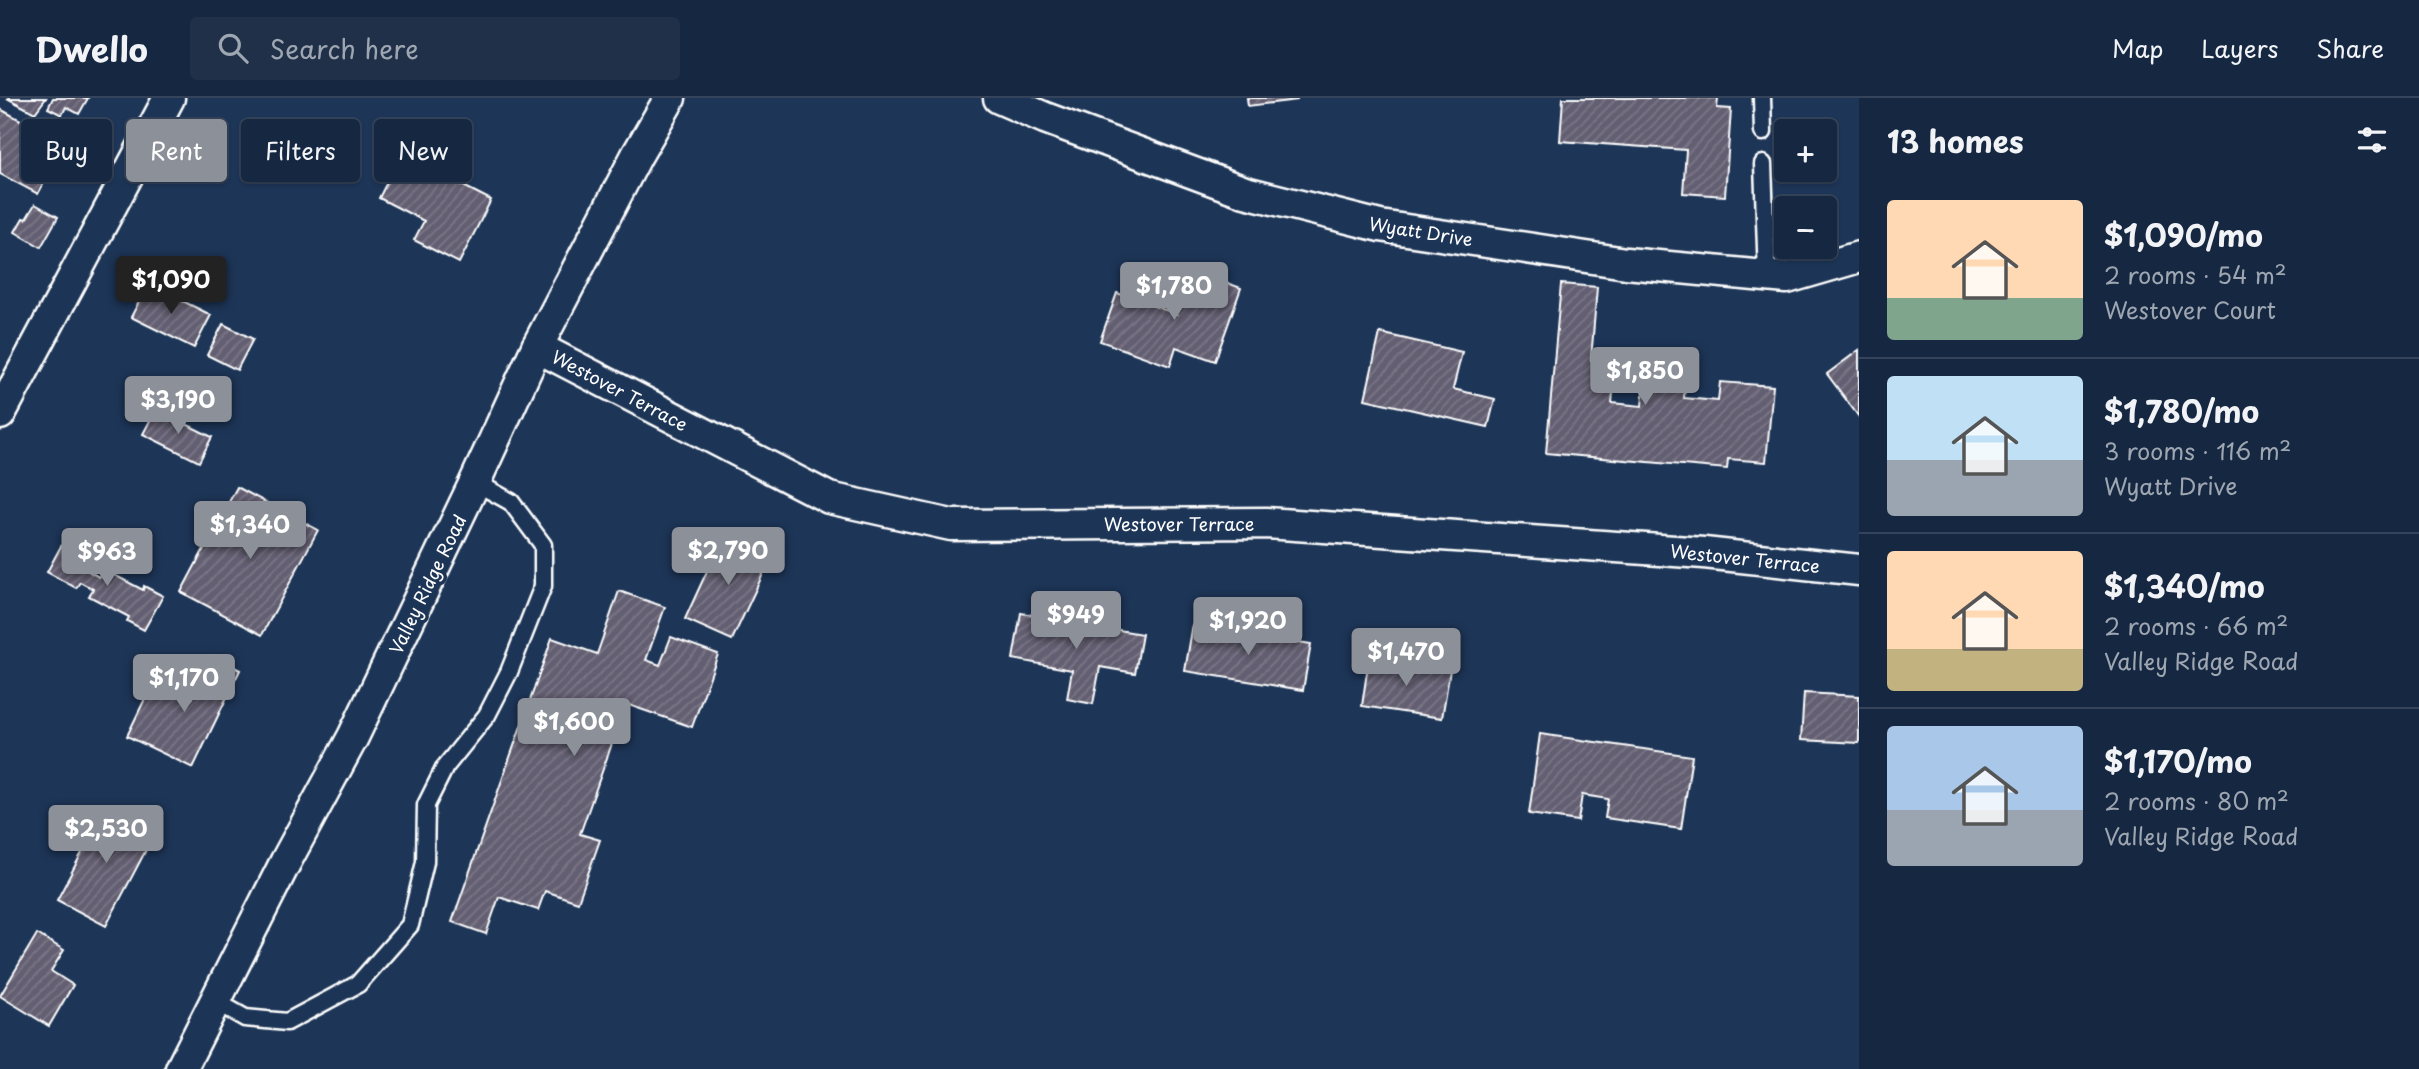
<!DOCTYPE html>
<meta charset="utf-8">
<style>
:root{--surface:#162841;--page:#1f3048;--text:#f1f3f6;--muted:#9ea6b1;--line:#35445a;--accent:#8c9099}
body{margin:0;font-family:"Playpen Sans",sans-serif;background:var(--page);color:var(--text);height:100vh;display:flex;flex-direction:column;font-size:26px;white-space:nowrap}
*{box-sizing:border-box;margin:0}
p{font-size:23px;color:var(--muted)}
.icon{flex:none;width:38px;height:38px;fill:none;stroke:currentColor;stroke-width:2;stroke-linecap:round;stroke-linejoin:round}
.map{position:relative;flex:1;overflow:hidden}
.panel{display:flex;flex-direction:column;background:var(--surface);width:560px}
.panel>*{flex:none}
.top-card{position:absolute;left:21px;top:21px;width:665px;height:63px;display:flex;gap:14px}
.buttons{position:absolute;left:1774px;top:21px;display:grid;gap:14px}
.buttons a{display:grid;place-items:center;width:63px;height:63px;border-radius:7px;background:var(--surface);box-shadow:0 2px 5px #0004,0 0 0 2px var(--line);font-size:35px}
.price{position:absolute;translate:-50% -60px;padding:0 16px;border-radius:7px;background:var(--accent);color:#fff;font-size:23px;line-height:46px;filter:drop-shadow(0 2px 4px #0008)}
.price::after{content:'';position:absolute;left:50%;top:42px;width:21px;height:16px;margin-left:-10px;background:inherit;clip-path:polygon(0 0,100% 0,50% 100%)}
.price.on{background:#222;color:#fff}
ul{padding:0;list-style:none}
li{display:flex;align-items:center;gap:21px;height:175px;padding:0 28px}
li+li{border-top:2px solid var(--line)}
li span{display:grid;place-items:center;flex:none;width:196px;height:140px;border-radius:7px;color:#555}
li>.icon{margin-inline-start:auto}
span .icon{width:84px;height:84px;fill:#fffc;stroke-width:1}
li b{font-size:30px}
h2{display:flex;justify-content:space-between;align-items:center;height:84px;padding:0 28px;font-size:30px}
.chip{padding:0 24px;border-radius:7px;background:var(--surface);box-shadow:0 2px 5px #0004,0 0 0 2px var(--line);font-size:24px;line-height:63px}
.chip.on{background:var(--accent);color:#fff}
header{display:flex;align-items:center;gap:42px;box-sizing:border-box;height:98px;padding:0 35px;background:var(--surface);border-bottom:2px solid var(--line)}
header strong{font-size:33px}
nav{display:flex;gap:38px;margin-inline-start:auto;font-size:24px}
.search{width:490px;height:63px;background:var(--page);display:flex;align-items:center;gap:18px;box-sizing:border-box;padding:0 24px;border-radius:7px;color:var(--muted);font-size:26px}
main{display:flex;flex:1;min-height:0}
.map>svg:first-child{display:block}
</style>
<header>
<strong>Dwello</strong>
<div class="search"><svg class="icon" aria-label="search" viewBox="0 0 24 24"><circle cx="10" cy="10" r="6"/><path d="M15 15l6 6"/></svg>Search here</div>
<nav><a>Map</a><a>Layers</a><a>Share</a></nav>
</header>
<main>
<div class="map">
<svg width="1859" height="971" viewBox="0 0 1859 971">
<defs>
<pattern id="building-hatch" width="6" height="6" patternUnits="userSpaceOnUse" patternTransform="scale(1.75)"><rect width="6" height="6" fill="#645f72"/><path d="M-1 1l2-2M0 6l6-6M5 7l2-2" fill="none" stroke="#7b7787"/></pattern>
</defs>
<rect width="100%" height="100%" fill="#1d3557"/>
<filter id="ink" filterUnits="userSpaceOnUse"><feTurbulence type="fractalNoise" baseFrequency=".0143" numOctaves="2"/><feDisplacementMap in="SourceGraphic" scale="14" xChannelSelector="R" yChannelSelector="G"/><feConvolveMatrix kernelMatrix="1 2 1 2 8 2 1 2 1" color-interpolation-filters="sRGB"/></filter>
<g filter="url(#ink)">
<g fill="url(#building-hatch)" stroke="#fff" stroke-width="2">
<path d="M7,0H46L35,15Z"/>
<path d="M53,0H88L79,16L66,9L62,17L48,10Z"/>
<path d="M1247,0H1297V2L1248,8Z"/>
<path d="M1563,0H1718L1717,10L1731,11L1725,98L1683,95L1686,52L1560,43Z"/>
<path d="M0,11L65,46L38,96L0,76Z"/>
<path d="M401,56L491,102L459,165L414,142L424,123L379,100Z"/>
<path d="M35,106L58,119L41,149L15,134L23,120L26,121Z"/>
<path d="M1192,172L1241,190L1215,263L1176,249L1170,268L1100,243L1117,195L1177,216Z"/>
<path d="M148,186L211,217L194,250L131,219Z"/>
<path d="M1561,186L1597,189L1591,262L1616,264L1612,305L1642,308L1645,275L1686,278L1684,300L1718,303L1720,284L1773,288L1766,364L1728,361L1727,371L1546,355Z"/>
<path d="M223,226L253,241L237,272L207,257Z"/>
<path d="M1380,235L1462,254L1453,291L1495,301L1488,329L1365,301Z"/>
<path d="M1859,252V319L1827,276Z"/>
<path d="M156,311L212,339L199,364L143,336Z"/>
<path d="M237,389L318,432L262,537L181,494Z"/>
<path d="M724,436L772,457L732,542L685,521Z"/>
<path d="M61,448L91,464L87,472L99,479L103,471L143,492L144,488L163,498L144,532L127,523L129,519L89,498L93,491L80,484L76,490L47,474Z"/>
<path d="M619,493L665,509L646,562L660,567L671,539L718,556L692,629L626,606L580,736L600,742L578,804L545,793L538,812L499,799L486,836L452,824L552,540L597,556Z"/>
<path d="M1021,515L1142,536L1135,575L1100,569L1093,606L1067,601L1072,572L1013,561Z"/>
<path d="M1193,526L1311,546L1303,592L1185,573Z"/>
<path d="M213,558L240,572L193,670L127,638L154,582L192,601Z"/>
<path d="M1369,560L1450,572L1442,620L1362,608Z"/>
<path d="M1804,595L1859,598V645L1801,642Z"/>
<path d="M1540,636L1692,658L1681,731L1605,720L1608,701L1582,697L1578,723L1529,716Z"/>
<path d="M107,707L156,733L106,828L57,802Z"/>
<path d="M37,836L64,852L51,873L73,887L49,928L0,898Z"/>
</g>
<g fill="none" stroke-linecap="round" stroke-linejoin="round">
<g stroke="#fff" stroke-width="21">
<g id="lane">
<path d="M1762,0L1763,34"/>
<path d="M1763,66L1767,178"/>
<path d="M215,903L245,920L287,924L358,886L410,827L425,764L426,707L445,669L487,617L509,574L543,488V447L511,404L475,384"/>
</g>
</g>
<g stroke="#fff" stroke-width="35">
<g id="street">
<path d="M999,0L1045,20L1245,94L1380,128L1626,165L1787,180L1859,159"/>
<path d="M537,249L829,400L951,427L1266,425L1704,455L1859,472"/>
<path d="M0,316L169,0"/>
<path d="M181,971L286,763L353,639L475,384L537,249L637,57L670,0"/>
</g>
</g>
<use href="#lane" stroke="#1d3557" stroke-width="16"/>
<use href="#street" stroke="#1d3557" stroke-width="30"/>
</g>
</g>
<g text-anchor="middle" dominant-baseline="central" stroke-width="7" stroke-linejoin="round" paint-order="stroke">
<g font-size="18" fill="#fff" stroke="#1d3557">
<text transform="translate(1421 133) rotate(9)">Wyatt Drive</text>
<text transform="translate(620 292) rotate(28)">Westover Terrace</text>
<text x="1179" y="425">Westover Terrace</text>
<text transform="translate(1745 460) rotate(6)">Westover Terrace</text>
<text transform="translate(427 486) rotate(-64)">Valley Ridge Road</text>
</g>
</g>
</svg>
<div class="buttons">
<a>+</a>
<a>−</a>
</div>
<b class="price on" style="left:171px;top:218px">$1,090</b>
<b class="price" style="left:1174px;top:224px">$1,780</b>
<b class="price" style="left:1645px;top:309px">$1,850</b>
<b class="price" style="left:178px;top:338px">$3,190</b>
<b class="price" style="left:250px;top:463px">$1,340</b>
<b class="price" style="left:728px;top:489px">$2,790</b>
<b class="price" style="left:107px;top:490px">$963</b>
<b class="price" style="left:1076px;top:553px">$949</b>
<b class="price" style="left:1248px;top:559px">$1,920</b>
<b class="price" style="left:1406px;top:590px">$1,470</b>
<b class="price" style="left:184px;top:616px">$1,170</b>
<b class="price" style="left:574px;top:660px">$1,600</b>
<b class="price" style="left:106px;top:767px">$2,530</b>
<div class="top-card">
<a class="chip">Buy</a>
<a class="chip on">Rent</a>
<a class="chip">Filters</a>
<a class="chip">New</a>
</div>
</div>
<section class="panel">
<h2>13 homes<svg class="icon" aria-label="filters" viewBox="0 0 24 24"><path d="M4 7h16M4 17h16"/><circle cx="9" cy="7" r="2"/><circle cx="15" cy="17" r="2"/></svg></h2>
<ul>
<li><span style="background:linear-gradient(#ffd9b3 70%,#7fa58c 0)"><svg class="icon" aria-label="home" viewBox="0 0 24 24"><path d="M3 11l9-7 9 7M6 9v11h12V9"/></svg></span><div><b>$1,090/mo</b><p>2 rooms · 54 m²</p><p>Westover Court</p></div></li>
<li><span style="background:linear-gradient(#bfe0f5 60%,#9aa5b1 0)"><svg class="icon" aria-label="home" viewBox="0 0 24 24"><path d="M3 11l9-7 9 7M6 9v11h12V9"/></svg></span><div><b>$1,780/mo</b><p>3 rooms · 116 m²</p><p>Wyatt Drive</p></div></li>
<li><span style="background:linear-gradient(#ffd9b3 70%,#c2b280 0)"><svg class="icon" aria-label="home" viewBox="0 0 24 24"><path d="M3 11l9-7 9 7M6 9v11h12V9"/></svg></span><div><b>$1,340/mo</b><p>2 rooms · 66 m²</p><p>Valley Ridge Road</p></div></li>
<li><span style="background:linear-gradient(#a9c7e8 60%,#9aa5b1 0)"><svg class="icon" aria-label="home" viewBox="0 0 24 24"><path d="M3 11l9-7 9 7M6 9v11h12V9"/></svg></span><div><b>$1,170/mo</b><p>2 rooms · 80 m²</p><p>Valley Ridge Road</p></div></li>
</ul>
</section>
</main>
